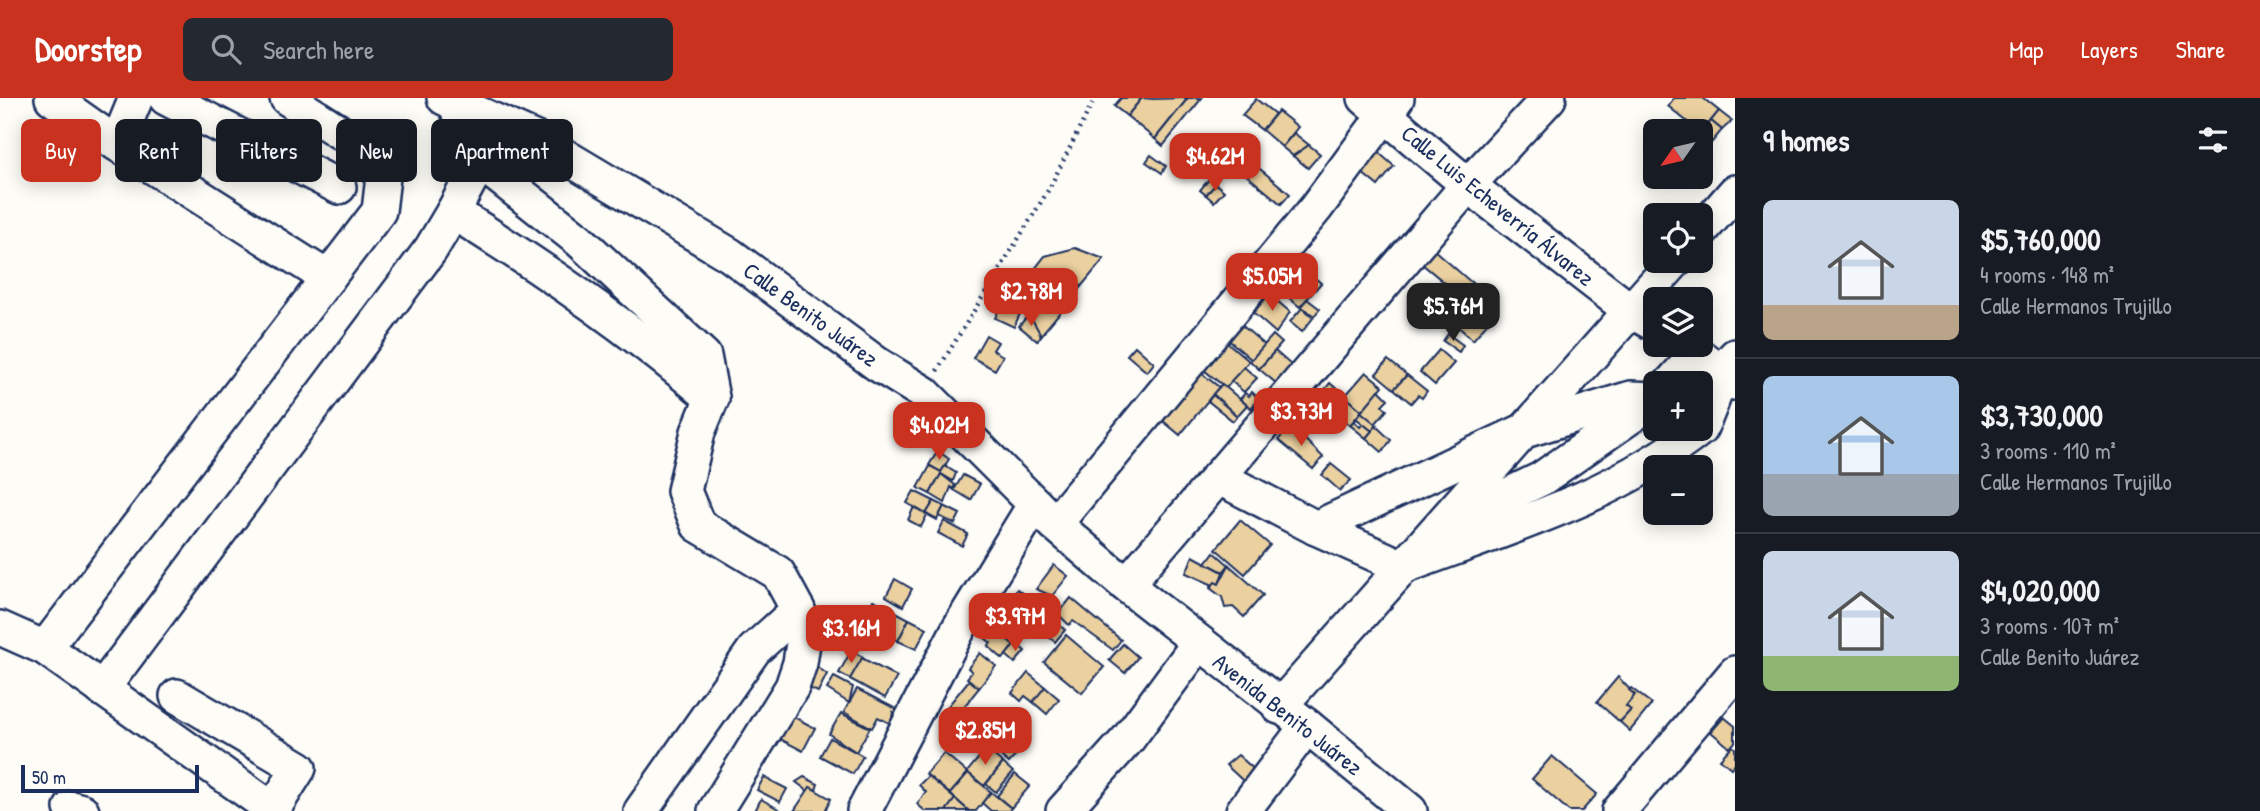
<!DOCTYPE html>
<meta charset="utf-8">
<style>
:root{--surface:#171b24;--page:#242831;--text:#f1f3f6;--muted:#9ea1a6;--line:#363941;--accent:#c8321e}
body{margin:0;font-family:"Patrick Hand",sans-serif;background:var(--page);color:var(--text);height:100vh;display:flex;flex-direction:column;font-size:26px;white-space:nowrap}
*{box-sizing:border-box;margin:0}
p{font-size:23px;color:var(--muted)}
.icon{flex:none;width:38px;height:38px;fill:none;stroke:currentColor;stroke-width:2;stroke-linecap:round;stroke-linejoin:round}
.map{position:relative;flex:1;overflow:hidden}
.details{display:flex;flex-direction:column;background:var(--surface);width:525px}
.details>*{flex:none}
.top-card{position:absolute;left:21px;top:21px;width:665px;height:63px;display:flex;gap:14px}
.needle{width:46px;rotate:236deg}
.buttons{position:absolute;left:1643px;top:21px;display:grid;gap:14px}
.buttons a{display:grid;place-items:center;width:70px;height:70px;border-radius:10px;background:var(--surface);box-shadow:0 4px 18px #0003;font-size:35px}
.scale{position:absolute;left:21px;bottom:18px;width:178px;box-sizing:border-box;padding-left:7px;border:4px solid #1b2f5e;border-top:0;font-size:19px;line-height:24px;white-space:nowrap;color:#1b2f5e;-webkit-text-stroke:5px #fdfcf7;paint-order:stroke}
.price{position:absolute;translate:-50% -60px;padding:0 16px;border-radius:14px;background:var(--accent);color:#fff;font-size:23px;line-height:46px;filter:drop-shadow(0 2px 4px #0008)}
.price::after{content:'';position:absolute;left:50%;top:42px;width:21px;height:16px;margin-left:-10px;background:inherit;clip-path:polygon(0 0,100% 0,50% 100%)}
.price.active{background:#222;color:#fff}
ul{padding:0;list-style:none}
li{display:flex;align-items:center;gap:21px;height:175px;padding:0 28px}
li+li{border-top:2px solid var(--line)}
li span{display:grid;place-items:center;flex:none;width:196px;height:140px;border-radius:10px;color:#555}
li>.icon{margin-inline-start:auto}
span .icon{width:84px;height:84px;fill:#fffc;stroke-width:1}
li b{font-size:30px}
h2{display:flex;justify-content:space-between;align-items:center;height:84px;padding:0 28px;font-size:30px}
.chip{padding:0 24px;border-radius:10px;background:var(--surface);box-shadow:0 4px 18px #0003;font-size:24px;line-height:63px}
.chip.active{background:var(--accent);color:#fff}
header{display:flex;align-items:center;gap:42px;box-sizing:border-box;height:98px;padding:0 35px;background:var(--accent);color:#fff}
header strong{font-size:33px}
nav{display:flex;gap:38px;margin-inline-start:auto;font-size:24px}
.search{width:490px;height:63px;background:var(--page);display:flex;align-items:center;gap:18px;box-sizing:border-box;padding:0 24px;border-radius:10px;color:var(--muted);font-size:26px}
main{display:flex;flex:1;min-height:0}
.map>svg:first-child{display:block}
</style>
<header>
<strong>Doorstep</strong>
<div class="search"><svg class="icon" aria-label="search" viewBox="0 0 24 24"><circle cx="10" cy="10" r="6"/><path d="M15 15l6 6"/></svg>Search here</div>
<nav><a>Map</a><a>Layers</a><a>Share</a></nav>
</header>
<main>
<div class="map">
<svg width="1735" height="713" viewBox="0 0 1735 713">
<rect width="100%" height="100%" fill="#fdfcf7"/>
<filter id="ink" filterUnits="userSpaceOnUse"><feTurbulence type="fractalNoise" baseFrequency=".0143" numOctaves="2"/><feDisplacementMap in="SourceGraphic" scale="14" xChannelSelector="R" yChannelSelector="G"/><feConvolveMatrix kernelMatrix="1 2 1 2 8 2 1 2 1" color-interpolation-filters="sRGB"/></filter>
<g filter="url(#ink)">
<g fill="#ebd1a0" stroke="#1b2f5e" stroke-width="2">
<path d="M1121,0H1142L1127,18L1114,8Z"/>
<path d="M1142,0L1153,1L1188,0L1155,41L1127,18Z"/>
<path d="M1188,0H1202L1163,48L1155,41Z"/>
<path d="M1674,0H1703L1719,13L1701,35L1668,8Z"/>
<path d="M1256,1L1275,16L1262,32L1242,17Z"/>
<path d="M1278,13L1298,29L1282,49L1262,32Z"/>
<path d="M1719,13L1732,23L1722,32L1711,23Z"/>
<path d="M1711,23L1722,32L1712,44L1701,35Z"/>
<path d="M1294,35L1309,47L1293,58L1282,49Z"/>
<path d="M1309,47L1320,56L1308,70L1293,58Z"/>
<path d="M1378,54L1394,68L1378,88L1361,74Z"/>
<path d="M1242,56L1290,96L1281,106L1233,66Z"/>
<path d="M1151,57L1166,68L1162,75L1146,64Z"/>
<path d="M1210,80L1216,86L1206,97L1200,92Z"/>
<path d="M1216,86L1224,93L1214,104L1206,97Z"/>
<path d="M1075,150L1104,161L1041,237L1025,211L1027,181L1045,158Z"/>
<path d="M1433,151L1472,185L1461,198L1422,166Z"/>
<path d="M1301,168L1321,185L1300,209L1281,193Z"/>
<path d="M1472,185L1478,190L1467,203L1461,198Z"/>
<path d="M1269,196L1290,214L1276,235L1253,215Z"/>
<path d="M1005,198L1024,207L1014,229L995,220Z"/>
<path d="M1460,198L1490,222L1473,242L1444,216Z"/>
<path d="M1307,201L1320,211L1314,218L1301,208Z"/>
<path d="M1302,210L1313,220L1302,234L1290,224Z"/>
<path d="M1029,216L1041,237L1045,233L1037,243L1019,228Z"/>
<path d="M1238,224L1265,247L1252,262L1225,239Z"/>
<path d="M1448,236L1463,247L1459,254L1443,243Z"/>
<path d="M986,237L998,244L993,252L1003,258L995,272L973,260Z"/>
<path d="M1273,237L1282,245L1259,271L1250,263Z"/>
<path d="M1221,239L1249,263L1226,290L1198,267Z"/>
<path d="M1135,248L1154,265L1147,274L1127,257Z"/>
<path d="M1439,252L1454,265L1435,287L1420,274Z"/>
<path d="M1275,253L1291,267L1276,285L1259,271Z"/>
<path d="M1388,262L1407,277L1394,291L1376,276Z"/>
<path d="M1244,269L1257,280L1244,294L1231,283Z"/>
<path d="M1366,274L1383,288L1362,313L1345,298Z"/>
<path d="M1201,275L1219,289L1180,337L1162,322Z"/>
<path d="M1407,277L1427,293L1422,300L1418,297L1411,305L1394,291Z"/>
<path d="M1330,285L1362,313L1350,327L1318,300Z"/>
<path d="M1222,286L1247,307L1237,318L1213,296Z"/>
<path d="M1379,292L1388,301L1382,307L1387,312L1375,326L1361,314Z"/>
<path d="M1252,294L1259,301L1251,310L1240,301L1245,295L1249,298Z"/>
<path d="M1213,297L1237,318L1233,323L1208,303Z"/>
<path d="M1361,314L1377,327L1372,333L1356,320Z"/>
<path d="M1356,320L1355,324L1360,329L1363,326L1372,333L1366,340L1350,327Z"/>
<path d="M1291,328L1323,359L1313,371L1278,342Z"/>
<path d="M1376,328L1391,342L1382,354L1366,340Z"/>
<path d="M938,353L949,361L941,374L929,367Z"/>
<path d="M1331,366L1351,382L1340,393L1322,377Z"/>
<path d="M930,368L941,374L945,368L956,375L953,383L941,376L930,396L918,390Z"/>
<path d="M941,376L955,387L953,391L951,389L945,405L930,396Z"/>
<path d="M963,377L980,386L971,402L954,392Z"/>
<path d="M914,393L934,403L926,416L907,405Z"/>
<path d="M934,403L944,408L937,422L926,416Z"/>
<path d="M944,408L960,416L955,426L939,418Z"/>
<path d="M914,409L927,417L921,429L908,422Z"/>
<path d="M1240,422L1270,447L1245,476L1216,451Z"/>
<path d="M944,423L968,436L962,448L938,435Z"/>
<path d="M1214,454L1229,467L1223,474L1206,465Z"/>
<path d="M1193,458L1223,474L1219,486L1213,487L1186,475Z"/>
<path d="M1054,467L1068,478L1052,498L1036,491Z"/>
<path d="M1229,467L1263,497L1244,519L1233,509L1225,510L1222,499L1210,490L1215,484L1219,486Z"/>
<path d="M895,481L912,491L903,508L886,498Z"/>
<path d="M1017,491L1028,499L1012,519L1001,511Z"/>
<path d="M1030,497L1045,510L1034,523L1019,510Z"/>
<path d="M1071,500L1121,542L1113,552L1073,523L1069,527L1058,516Z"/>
<path d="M873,502L884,507L877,519L868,514Z"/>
<path d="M884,507L894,513L883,536L872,530Z"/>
<path d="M1019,510L1034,523L1022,537L1010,526Z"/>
<path d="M894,513L909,521L898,543L884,535Z"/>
<path d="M909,521L927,530L916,551L898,543Z"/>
<path d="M1053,522L1065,532L1055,544L1043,534Z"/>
<path d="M1008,525L1022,537L1017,543L1003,531Z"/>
<path d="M990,534L996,539L999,535L1014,547L1003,561L988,548L991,545L985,540Z"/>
<path d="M1066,537L1104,569L1082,595L1044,564Z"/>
<path d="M1016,545L1025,553L1015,565L1006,557Z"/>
<path d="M1123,546L1138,559L1125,575L1109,562Z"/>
<path d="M851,553L863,559L850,581L839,575Z"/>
<path d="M980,555L996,568L979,590L967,580L972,574L968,570Z"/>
<path d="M862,560L897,579L885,600L850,581Z"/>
<path d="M809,563L827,576L818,594L809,590Z"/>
<path d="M1028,575L1045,589L1033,604L1025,598L1021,603L1012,595Z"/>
<path d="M834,579L853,589L849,605L827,591Z"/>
<path d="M1618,579L1635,597L1626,608L1631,612L1620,624L1597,604Z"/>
<path d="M969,582L979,590L958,616L948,608Z"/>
<path d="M1045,589L1059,601L1047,616L1033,604Z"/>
<path d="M1631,590L1652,606L1630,633L1620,624L1631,612L1626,608L1635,597L1629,592Z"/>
<path d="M857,591L898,612L896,616L893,614L891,626L878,619L872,630L844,614Z"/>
<path d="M841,615L870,630L856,654L829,636Z"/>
<path d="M792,618L815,630L803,653L780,641Z"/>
<path d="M1724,619L1735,628V644L1730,650L1711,634Z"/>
<path d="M995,623L1025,647L1009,665L979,640Z"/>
<path d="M830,640L863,658L853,676L820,658Z"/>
<path d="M1732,648L1735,650V665L1731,670L1720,661Z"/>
<path d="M986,651L1003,665L984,688L967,674Z"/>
<path d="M944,655L968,675L950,696L926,676Z"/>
<path d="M1238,657L1266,682L1256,695L1226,667Z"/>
<path d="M1552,658L1597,696L1582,713H1569L1532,681Z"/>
<path d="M1003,665L1013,674L996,694L986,686Z"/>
<path d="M968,675L991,694L976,713H969L950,696Z"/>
<path d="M1015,676L1030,688L1011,710L997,698Z"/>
<path d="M928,678L955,701L946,713H925L917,706L926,694L919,687Z"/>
<path d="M764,679L787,691L780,704L757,692Z"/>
<path d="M804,679L818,686L816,692L810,689L808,693L796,684Z"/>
<path d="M810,689L831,701L825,713H794Z"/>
<path d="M991,694L1011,710L1009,713H991L982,705Z"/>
<path d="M761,701L782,713H755Z"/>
<path d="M955,701L969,713H946Z"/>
</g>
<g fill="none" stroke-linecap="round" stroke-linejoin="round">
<g stroke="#1b2f5e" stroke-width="38">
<g id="minor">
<path d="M52,0L117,46L136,0"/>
<path d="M166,0L339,89"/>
<path d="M444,0L536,41L730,157L877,266L924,295L1055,426L1126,487L1307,628L1410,713"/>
<path d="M1365,0L1468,87L1631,213L1656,227"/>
<path d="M454,4L480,64L579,142L704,258L712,300L698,334L684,393L698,427L778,475L798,512L805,532L800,565L792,589L715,713"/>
<path d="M117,46L328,180"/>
<path d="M453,114L480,64"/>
<path d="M1701,133L1735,94"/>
<path d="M1685,247L1735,285"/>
<path d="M1671,285L1697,256"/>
<path d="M1701,329C1714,305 1717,278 1735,258"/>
<path d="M1218,379L1316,430L1403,469C1504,431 1615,399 1700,331"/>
<path d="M1446,422L1485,408L1541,381L1653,303"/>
<path d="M1055,426L1316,110L1397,0"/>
<path d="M1316,430L1521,334L1631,300L1656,301"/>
<path d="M1126,487L1468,87L1549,0"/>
<path d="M0,530L45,550L275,713"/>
<path d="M45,550L379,113L383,79L368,52L287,0"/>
<path d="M102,591L431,151L453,114C540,168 634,233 712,300"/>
<path d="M177,598L299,670L272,713"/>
<path d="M1279,609L1675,163"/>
<path d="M71,710L82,713"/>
<path d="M641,713L754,552L798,512"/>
<path d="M864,713L959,530L1035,406"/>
<path d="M1063,713L1128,641L1198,546"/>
<path d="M1243,713L1307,628"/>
<path d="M1619,713L1735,575"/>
</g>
</g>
<path stroke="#1b2f5e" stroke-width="4.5" stroke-dasharray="2 5" stroke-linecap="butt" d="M937,273L1049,91L1095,0"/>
<use href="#minor" stroke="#fdfcf7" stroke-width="33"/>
</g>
</g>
<g text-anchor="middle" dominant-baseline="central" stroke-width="5" stroke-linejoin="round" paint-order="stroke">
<g font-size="23" fill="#1b2f5e" stroke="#fdfcf7">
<text transform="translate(1498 107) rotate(39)">Calle Luis Echeverría Álvarez</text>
<text transform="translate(811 216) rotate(36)">Calle Benito Juárez</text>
<text transform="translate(1288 616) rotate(38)">Avenida Benito Juárez</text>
</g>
</g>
</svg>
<div class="buttons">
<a><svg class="needle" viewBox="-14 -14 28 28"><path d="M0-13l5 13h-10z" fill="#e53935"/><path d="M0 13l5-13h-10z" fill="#9ea1a6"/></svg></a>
<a><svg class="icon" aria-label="locate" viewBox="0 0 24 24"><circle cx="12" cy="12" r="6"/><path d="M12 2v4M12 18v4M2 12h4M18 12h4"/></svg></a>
<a><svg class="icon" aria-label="layers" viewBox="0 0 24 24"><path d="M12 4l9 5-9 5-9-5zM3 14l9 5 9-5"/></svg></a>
<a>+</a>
<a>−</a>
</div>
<div class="scale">50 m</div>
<b class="price" style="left:1215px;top:95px">$4.62M</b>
<b class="price" style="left:1272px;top:215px">$5.05M</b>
<b class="price" style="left:1031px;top:230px">$2.78M</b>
<b class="price active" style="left:1453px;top:245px">$5.76M</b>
<b class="price" style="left:1301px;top:350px">$3.73M</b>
<b class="price" style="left:939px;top:364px">$4.02M</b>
<b class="price" style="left:1015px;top:555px">$3.97M</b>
<b class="price" style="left:851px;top:567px">$3.16M</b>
<b class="price" style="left:985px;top:669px">$2.85M</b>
<div class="top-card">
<a class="chip active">Buy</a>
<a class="chip">Rent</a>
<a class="chip">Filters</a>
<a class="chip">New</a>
<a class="chip">Apartment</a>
</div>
</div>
<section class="details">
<h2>9 homes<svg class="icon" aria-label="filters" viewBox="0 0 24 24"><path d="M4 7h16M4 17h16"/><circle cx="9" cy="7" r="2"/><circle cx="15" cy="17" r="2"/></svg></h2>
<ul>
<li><span style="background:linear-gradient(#c9d6e8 75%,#b9a48a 0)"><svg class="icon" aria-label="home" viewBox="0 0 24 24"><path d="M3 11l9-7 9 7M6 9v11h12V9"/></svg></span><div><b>$5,760,000</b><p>4 rooms · 148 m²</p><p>Calle Hermanos Trujillo</p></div></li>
<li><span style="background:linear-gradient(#a9c7e8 70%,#9aa5b1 0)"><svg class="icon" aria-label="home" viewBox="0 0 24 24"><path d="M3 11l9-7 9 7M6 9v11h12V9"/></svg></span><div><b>$3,730,000</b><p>3 rooms · 110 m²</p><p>Calle Hermanos Trujillo</p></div></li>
<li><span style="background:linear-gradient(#c9d6e8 75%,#8fb573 0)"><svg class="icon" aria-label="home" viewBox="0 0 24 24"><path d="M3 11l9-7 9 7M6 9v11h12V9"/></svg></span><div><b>$4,020,000</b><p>3 rooms · 107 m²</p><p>Calle Benito Juárez</p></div></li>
</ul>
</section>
</main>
